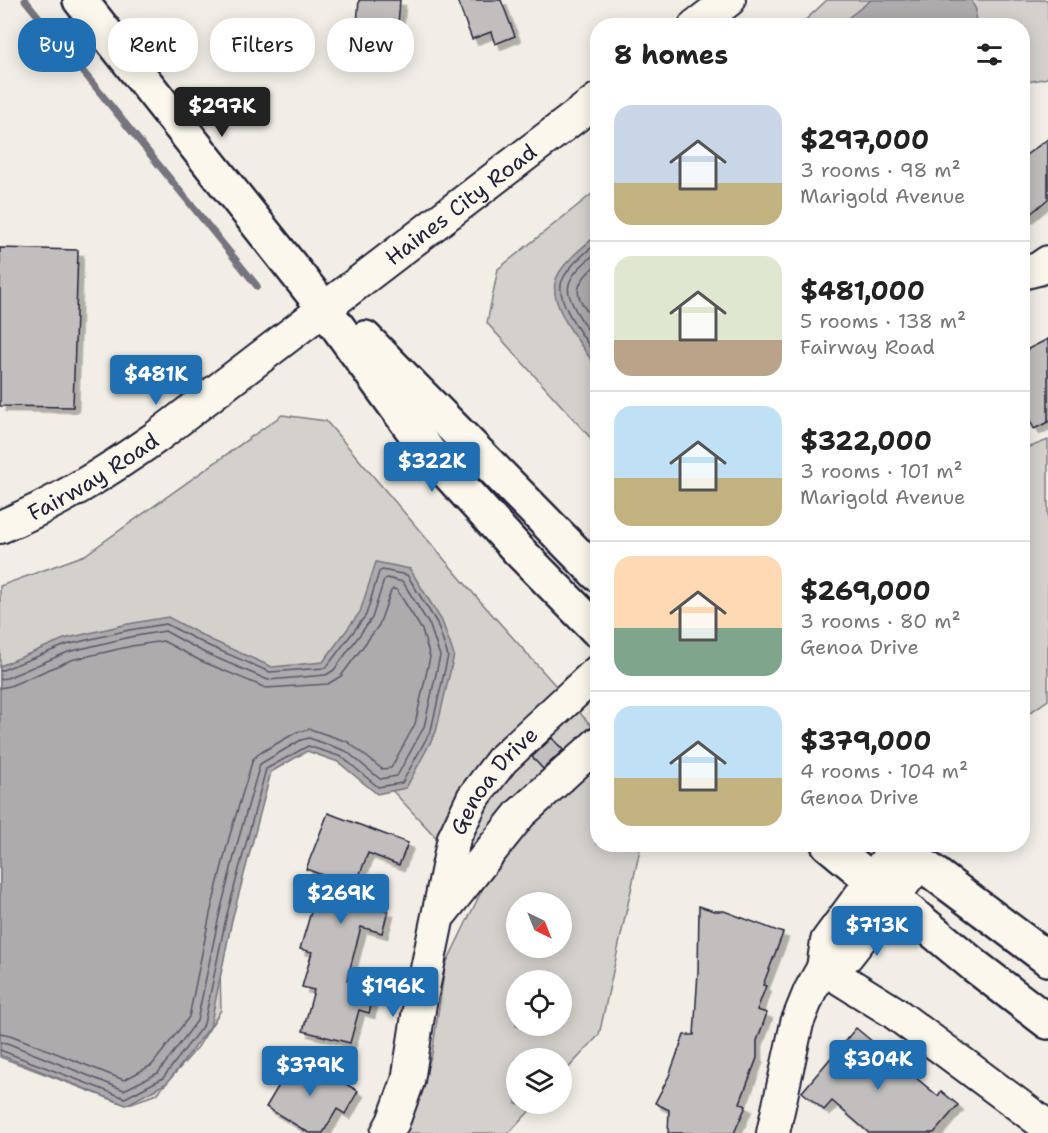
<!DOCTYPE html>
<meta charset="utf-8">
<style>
:root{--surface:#fff;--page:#f6f6f6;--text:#222;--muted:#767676;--line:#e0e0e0;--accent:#1f6fb2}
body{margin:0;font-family:"Shantell Sans",sans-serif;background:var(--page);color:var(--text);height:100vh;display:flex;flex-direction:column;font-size:22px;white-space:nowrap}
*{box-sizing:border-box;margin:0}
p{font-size:20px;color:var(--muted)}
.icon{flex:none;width:33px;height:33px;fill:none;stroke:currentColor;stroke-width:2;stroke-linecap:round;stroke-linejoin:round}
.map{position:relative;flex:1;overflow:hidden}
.side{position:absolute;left:590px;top:18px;width:440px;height:834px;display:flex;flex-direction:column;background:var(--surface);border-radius:24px;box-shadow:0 3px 15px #0003}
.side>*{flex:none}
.guide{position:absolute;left:18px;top:18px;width:482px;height:54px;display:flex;gap:12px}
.needle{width:39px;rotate:137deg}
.tools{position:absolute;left:506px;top:892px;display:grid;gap:12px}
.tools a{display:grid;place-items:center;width:66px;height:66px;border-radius:50%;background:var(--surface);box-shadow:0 3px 15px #0003;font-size:30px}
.price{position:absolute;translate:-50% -51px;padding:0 14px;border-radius:6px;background:var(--accent);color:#fff;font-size:20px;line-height:39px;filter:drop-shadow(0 2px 3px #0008)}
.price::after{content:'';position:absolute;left:50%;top:36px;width:18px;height:14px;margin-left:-9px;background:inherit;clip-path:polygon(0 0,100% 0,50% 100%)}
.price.on{background:#222;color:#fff}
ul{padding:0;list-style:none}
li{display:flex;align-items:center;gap:18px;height:150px;padding:0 24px}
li+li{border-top:2px solid var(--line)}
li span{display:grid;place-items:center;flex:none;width:168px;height:120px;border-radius:18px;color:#555}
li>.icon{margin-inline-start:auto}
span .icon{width:72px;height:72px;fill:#fffc;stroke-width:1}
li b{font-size:26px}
h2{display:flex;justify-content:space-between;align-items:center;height:72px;padding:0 24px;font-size:26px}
.tag{padding:0 21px;border-radius:24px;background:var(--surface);box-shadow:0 3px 15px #0003;font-size:21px;line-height:54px}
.tag.on{background:var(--accent);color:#fff}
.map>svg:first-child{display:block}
</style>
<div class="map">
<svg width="1048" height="1133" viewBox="0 0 1048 1133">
<defs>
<filter id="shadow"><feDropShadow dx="5.5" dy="5.5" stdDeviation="0" flood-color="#0004"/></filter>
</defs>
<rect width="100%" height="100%" fill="#f2eee5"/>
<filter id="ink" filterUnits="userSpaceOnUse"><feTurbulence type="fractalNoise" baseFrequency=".0167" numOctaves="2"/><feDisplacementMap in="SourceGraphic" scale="12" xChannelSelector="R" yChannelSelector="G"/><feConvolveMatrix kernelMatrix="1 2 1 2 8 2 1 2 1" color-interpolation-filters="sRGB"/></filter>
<g filter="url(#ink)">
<g fill="#d4d1cc" stroke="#7b7a84" stroke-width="1.5" fill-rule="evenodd">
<path d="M827,0H1048V78L1022,83V26H799Z"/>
<path d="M597,190V445L487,323L498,269Z"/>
<path d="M282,415L326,421L473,593L597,732V844L641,845L599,1035L561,1076V1059H516V1104H536L509,1133H405L432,1054L445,966L483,888L376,773L324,737L277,759L247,822L219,932L221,1010L198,1047L157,1094L126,1105L0,1057V586L85,555ZM516,903H561V948H516ZM516,981H561V1026H516Z"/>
<path d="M1048,440V700L1022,718V450Z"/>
</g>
<g fill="#aeabad" stroke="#76747f" stroke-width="1.5">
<path d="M871,0H971L976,10L975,25H839Z"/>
<path d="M597,235V368C583,347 550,308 555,283C557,267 585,245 597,235Z"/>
<path d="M376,562L410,569L442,621L454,655L436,732L406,788L377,794L338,762L307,751L271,772L232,920L210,1027L167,1083L126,1105L0,1055V666L64,639L128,624L168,617L211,640L272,667L323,662L360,612Z"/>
</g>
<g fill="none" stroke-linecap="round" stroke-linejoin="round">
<g stroke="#5a5969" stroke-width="1.5">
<path d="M597,243C584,254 569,265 562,281C554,301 586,340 597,357"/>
<path d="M597,252C587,261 573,271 569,284C564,300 589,330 597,343"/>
<path d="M597,264C566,291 579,298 597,326"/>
<path d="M0,671L66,645L129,630L166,624L209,646L270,672L324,668L328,665L366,615L379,572L382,570L407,575L437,623L448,656L431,730L402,783L378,787L342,757L308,746L266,769L226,918L204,1024L163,1078L125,1098L0,1050"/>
<path d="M0,679L7,678L68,652L130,637L165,631L205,653L268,680L326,675L334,670L372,618L384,580L387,578L403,582L430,626L440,656L424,727L397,776L380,779L346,751L309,738L301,740L260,764L238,841L219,916L197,1021L158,1073L124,1090L7,1043L0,1042"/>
<path d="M0,688L10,686L71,660L132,646L163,641L201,661L266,688L328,684L341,676L379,625L391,591L393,589L397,590L422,630L430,657L415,724L391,768L382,769L348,742L310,729L297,732L260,753L253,759L229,838L210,914L189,1017L152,1065L124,1080L10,1035L0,1033"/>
</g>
<path stroke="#76747f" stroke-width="7" d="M25,0L257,286"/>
</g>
<g fill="#c2bebe" stroke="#22223b" stroke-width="1.5" filter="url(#shadow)">
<path d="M359,0H400L397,37L356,34Z"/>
<path d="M457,0H501L515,36L495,44L491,32L472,39Z"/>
<path d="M1048,139V199L1022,221V158Z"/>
<path d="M0,248L78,250L73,407L0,406Z"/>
<path d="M1048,339V422L1034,429L1022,402V352Z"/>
<path d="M552,738L563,750L543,769L532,757Z"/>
<path d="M328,813L408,843L399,865L368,853L350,900L388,911L382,933L361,927L347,980L376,988L369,1013L359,1010L350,1043L303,1031L314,990L302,987L312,952L300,949L322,875L306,869Z"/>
<path d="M699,906L714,911H724L783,933L763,985L766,986L757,1010L767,1013L757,1041V1058L740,1103L746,1106L734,1133H668L669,1110L655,1103L669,1076L684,1035H694L698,972Z"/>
<path d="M856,1028L938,1096L941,1091L958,1105L934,1133H869L832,1101L824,1110L802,1092Z"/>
<path d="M297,1055L358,1091L345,1114L337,1109L323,1133H309L266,1107Z"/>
</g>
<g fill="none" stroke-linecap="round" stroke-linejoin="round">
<g stroke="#22223b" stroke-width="36">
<g id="minor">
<path d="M695,26L729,0"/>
<path d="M1022,273L1038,269L1048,262"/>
<path id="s1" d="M0,527C56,504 105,473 155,438L597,100"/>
<path d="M442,912L520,814L597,744"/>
<path d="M823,968L892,1011L1048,1127"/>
<path d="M823,968L847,956L919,864"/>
<path id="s2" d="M387,1133L393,1122L408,1081L420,1003L454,838L473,798L502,760L597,672"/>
<path d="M773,1133L797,1023L810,991L823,968L827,941L897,846"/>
</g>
</g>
<g stroke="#22223b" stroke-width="38">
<g id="major">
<path d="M80,0L324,308L428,451L519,551L597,630"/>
<path d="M365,338L597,574"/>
<path d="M828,844L975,966L1048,1022"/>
<path d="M895,844L1048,959"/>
</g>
</g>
<use href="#minor" stroke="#fbf7ec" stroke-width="32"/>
<use href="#major" stroke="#fbf7ec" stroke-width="33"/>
</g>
</g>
<g text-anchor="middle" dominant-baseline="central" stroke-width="5" stroke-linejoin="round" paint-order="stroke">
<g font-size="22" fill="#22223b" stroke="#fbf7ec">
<text stroke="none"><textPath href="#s1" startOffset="564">Haines City Road</textPath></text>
<text stroke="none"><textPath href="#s1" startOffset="106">Fairway Road</textPath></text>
<text stroke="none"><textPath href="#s2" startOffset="374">Genoa Drive</textPath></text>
</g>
</g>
</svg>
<div class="tools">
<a><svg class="needle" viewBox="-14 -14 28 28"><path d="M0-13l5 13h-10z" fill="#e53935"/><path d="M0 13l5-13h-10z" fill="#767676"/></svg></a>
<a><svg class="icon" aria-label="locate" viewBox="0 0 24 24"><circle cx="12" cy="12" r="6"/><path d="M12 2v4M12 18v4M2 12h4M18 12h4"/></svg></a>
<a><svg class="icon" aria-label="layers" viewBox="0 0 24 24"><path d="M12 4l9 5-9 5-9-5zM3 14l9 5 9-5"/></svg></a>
</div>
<b class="price on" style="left:222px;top:138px">$297K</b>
<b class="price" style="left:156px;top:406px">$481K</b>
<b class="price" style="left:432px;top:493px">$322K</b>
<b class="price" style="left:341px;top:925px">$269K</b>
<b class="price" style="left:877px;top:957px">$713K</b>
<b class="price" style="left:393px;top:1018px">$196K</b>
<b class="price" style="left:878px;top:1091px">$304K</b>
<b class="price" style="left:310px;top:1097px">$379K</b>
<div class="guide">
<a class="tag on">Buy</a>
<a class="tag">Rent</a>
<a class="tag">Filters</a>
<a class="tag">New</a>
</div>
<section class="side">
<h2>8 homes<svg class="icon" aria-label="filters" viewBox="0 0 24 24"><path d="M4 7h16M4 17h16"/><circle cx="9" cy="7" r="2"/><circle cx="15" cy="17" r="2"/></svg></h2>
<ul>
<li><span style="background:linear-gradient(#c9d6e8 65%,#c2b280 0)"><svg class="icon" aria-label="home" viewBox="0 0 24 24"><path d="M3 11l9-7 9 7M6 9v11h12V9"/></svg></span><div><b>$297,000</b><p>3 rooms · 98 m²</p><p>Marigold Avenue</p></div></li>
<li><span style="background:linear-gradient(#dfe7d0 70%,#b9a48a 0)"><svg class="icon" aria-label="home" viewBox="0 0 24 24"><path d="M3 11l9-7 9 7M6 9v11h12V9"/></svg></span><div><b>$481,000</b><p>5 rooms · 138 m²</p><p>Fairway Road</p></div></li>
<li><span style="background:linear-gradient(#bfe0f5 60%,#c2b280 0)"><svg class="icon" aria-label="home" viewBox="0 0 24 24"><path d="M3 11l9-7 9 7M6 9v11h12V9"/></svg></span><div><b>$322,000</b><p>3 rooms · 101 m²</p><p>Marigold Avenue</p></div></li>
<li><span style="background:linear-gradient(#ffd9b3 60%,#7fa58c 0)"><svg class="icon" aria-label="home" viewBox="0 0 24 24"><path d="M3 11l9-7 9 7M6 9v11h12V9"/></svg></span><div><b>$269,000</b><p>3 rooms · 80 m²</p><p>Genoa Drive</p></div></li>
<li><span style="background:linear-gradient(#bfe0f5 60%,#c2b280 0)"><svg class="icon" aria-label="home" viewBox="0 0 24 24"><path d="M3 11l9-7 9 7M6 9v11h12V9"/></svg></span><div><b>$379,000</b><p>4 rooms · 104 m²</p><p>Genoa Drive</p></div></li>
</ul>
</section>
</div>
